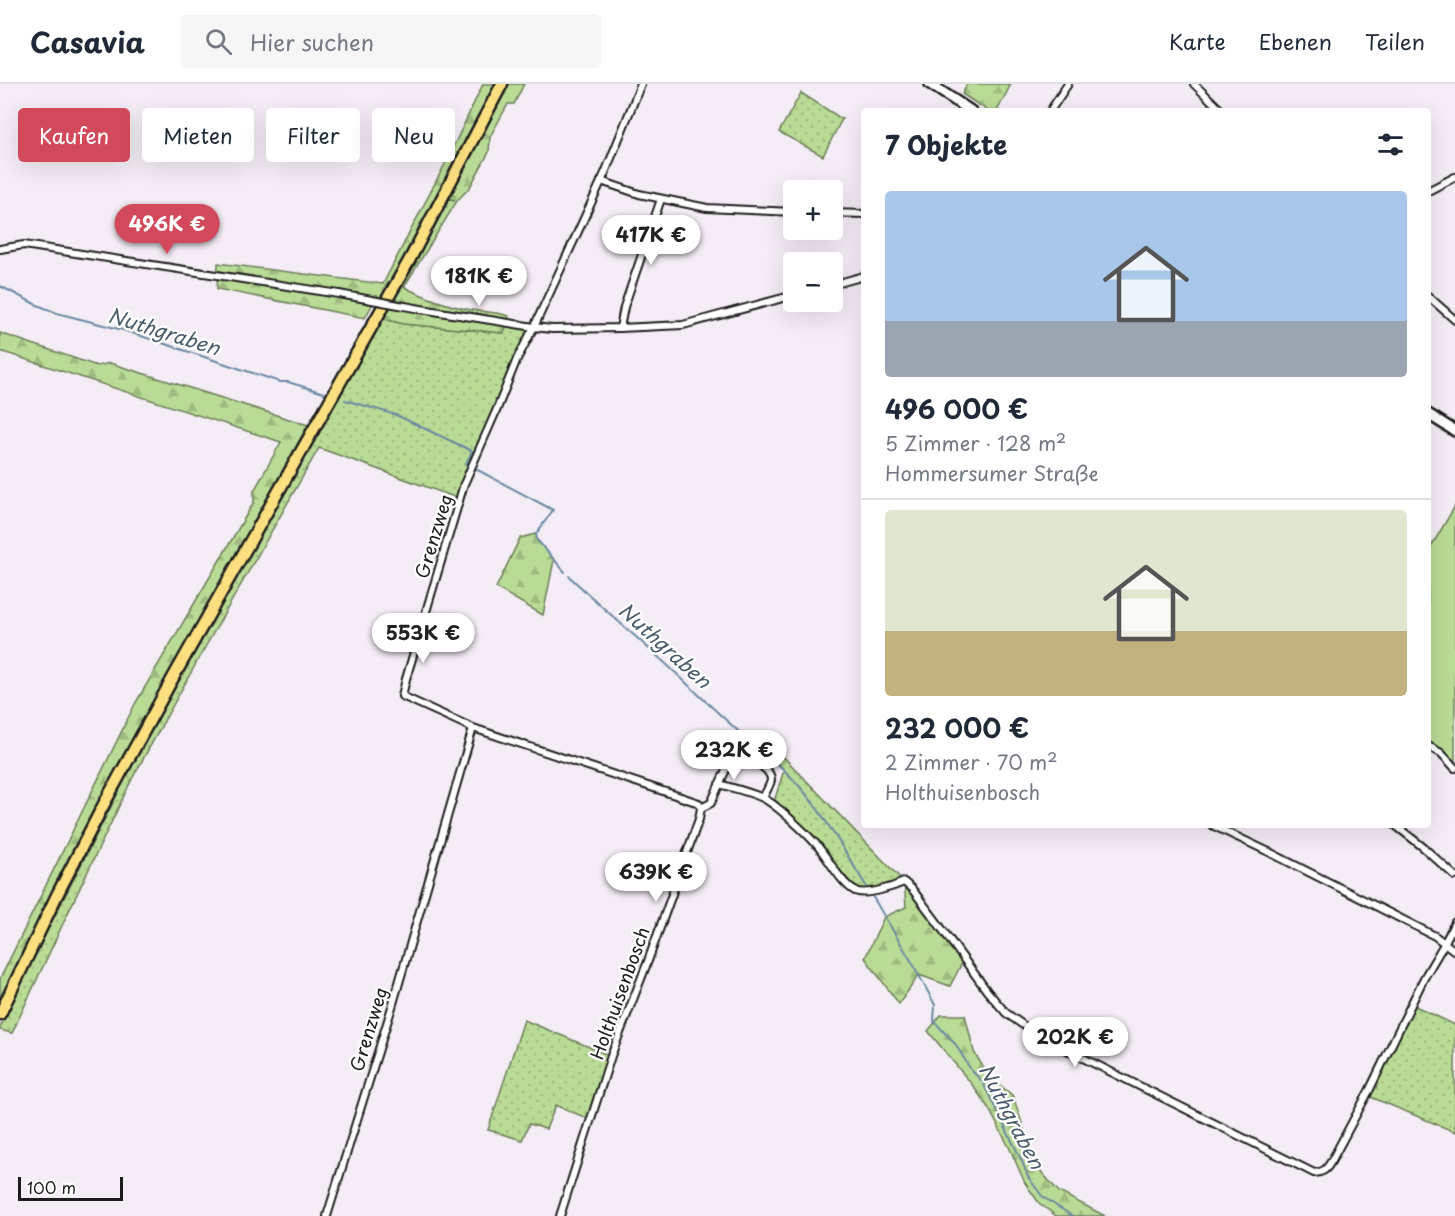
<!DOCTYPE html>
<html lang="de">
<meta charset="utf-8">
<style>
:root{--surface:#fff;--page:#f6f6f7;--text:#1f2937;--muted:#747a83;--line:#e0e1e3;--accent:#d1495b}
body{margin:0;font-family:"Playpen Sans",sans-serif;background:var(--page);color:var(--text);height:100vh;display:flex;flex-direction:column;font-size:22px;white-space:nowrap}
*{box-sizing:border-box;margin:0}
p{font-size:20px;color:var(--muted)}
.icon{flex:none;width:33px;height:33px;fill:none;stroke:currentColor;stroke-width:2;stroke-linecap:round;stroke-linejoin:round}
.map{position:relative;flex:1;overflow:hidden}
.details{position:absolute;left:861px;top:24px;width:570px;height:720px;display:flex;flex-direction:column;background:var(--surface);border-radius:6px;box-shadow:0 6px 24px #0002}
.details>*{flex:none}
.guide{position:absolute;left:18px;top:24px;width:570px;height:54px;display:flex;gap:12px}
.tools{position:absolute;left:783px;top:96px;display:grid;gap:12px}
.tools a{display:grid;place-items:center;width:60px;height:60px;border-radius:6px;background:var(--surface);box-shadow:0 6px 24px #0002;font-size:30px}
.scale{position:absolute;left:18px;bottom:15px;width:105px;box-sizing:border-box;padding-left:6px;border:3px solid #1c1c1c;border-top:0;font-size:16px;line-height:21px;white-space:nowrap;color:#1c1c1c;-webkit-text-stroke:4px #fff;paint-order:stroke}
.price{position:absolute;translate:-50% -51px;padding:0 14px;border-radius:21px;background:#fff;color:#222;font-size:20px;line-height:39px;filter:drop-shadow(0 2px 3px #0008)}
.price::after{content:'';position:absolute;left:50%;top:36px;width:18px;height:14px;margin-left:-9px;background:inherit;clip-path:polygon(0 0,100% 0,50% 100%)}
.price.selected{background:var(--accent);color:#fff}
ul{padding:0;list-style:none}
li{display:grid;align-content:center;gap:12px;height:318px;padding:0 24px}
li+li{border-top:2px solid var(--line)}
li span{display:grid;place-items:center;height:186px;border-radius:6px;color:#555}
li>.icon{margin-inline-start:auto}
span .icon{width:108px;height:108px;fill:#fffc;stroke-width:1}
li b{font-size:26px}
h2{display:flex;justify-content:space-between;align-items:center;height:72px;padding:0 24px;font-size:26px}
.chip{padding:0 21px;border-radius:6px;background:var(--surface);box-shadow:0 6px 24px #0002;font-size:21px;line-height:54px}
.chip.selected{background:var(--accent);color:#fff}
header{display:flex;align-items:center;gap:36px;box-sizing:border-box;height:84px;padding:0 30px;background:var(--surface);border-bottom:2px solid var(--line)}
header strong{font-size:28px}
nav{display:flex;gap:33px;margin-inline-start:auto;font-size:21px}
.search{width:420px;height:54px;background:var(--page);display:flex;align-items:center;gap:15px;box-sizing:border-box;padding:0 21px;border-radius:6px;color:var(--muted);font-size:22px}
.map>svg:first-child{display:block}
</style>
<header>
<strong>Casavia</strong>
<div class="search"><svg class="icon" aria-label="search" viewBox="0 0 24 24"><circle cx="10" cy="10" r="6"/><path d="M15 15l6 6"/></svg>Hier suchen</div>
<nav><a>Karte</a><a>Ebenen</a><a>Teilen</a></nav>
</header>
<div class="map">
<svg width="1455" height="1132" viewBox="0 0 1455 1132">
<defs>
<pattern id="grass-dots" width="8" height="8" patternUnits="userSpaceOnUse" patternTransform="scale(1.5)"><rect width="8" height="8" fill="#badb95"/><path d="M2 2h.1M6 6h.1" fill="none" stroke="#9fbb80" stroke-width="1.8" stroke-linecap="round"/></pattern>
<pattern id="forest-firs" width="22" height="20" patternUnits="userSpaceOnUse" patternTransform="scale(1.5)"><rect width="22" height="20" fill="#badb95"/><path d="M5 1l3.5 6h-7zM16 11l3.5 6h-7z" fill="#9fbb80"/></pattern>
</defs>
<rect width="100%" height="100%" fill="#f5edf6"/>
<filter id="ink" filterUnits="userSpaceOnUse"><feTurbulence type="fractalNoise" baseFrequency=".0167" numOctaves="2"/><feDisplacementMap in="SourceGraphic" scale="12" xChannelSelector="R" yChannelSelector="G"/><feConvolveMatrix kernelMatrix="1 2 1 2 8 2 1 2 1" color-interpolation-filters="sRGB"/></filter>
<g filter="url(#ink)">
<g fill="url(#grass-dots)" stroke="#6b7c58" stroke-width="1.5">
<path d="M801,9L842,35L823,72L779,48Z"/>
<path d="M448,114L457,117L404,203L400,201Z"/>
<path d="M381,234L403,240L503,249L507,239L534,243L460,415L319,364L203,567L132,695L67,831L12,949L0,946V943L47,847L135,676L326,335Z"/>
<path d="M776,665L904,798L890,804L856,808L816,760L773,721L784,686L771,675Z"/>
<path d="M1411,920L1455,941V1048L1366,1011Z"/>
<path d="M524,936L611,972L591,1036L556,1021L546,1045L529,1040L522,1056L488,1046Z"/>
</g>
<g fill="url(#forest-firs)" stroke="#6b7c58" stroke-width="1.5">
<path d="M483,0H496L435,117L382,214L377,212L365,234L217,205L218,179L383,200L447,76Z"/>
<path d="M505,0H524L514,20H508L490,53L489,68L470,103L457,117L448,114Z"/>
<path d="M967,0H1011L997,27H988L962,10Z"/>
<path d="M400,201C422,212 447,222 472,226C484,228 497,228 509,232L504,249L403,240L381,234Z"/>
<path d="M0,249L97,282L110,279L308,341L180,573L0,920V895L135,620L254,418V407L281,358L0,267Z"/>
<path d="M536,450L537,456L554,476L543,531L496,504L520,454Z"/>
<path d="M904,798L964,875L950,902L919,891L899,920L865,874L884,833L906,823Z"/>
<path d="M941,931H965L974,968L988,991L1013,1012L1036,1082L1059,1108L1105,1132H1056L1039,1119L1025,1099L1010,1065L989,1025L974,1003L928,947Z"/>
</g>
<path fill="#badb95" stroke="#6b7c58" stroke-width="1.5" d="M1455,422V684L1428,662V468Z"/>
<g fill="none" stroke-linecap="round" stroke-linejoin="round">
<g stroke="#6b8aa3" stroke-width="2">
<path d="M0,202L35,220L57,229L123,246L280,298H288L324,309"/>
<path d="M345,316L396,331L472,367L466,380L469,381"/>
<path d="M474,384L553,426L536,450L537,456L565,488"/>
<path d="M569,492C600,522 633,550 665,579C691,603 716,628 743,651"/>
<path d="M748,655C760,665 773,675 784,686C819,719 842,764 868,805"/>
<path d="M871,810L913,880L935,921L934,937L956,961L971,986L982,997L1022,1077L1028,1093L1042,1112L1058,1123L1073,1132"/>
</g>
<g stroke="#1c1c1c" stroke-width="10">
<g id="minor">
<path d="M1194,0L1222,27"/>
<path d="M1050,27L1068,0"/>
<path d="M601,97L639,110L707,124L794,128"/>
<path d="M1428,107L1455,93"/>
<path d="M832,129L864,130"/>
<path d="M0,165L24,161L339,210"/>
<path d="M832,201L864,192"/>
<path d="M1428,212L1455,236"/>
<path d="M421,225L534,243L552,245L620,244L683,241L794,211"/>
<path d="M620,244L624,223L661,115"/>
<path d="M473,644L699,719L701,724L699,735L648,877L611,972L560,1132"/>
<path d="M1428,662L1441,669L1455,684"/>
<path d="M719,700C733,704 750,708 763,714C777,721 805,748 816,760C827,772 841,800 855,807C866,812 893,803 904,798L912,805L934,834L987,907L1006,929L1023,941L1067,966L1314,1089C1324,1088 1327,1085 1332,1076L1370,1005L1424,894L1444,860L1455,838"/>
<path d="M701,724L711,719L728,681L737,674C747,673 771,683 771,696C770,702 765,709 763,714"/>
<path d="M1212,741L1269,768L1435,852L1455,867"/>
<path d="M1395,741L1423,763L1455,792"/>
<path d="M327,1132L392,923L473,644L402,612L406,595L464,400L497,325L517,275L534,243L605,89L641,0"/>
</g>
</g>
<g stroke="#1c1c1c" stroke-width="14">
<g id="secondary">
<path d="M930,0L971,27"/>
<path d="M1428,330L1455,347"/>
</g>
</g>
<g stroke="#1c1c1c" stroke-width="15">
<path id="primary" d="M0,930L57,811L104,720L174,592L410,175L502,0"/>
</g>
<use href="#minor" stroke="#fff" stroke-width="6"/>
<use href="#secondary" stroke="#fff" stroke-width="9"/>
<use href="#primary" stroke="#fce080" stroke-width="10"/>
<g stroke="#1c1c1c" stroke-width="10" stroke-linecap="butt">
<path id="minor-bridge" d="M339,210L421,225"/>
</g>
<use href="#minor-bridge" stroke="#fff" stroke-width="6"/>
</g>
</g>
<g text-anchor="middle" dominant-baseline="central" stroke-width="4.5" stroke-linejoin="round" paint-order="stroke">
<g font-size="18" fill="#1c1c1c" stroke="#fff">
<text transform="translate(433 452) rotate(-73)">Grenzweg</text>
<text transform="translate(619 909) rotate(-70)">Holthuisenbosch</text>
<text transform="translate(368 945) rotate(-73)">Grenzweg</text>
</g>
<g font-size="20" font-style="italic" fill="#4a5c6b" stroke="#fff">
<text transform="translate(164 247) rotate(17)">Nuthgraben</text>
<text transform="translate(665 561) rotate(42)">Nuthgraben</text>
<text transform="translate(1012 1032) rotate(62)">Nuthgraben</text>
</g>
</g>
</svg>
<div class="tools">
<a>+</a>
<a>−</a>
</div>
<div class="scale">100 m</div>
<b class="price selected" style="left:167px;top:171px">496K €</b>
<b class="price" style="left:651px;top:182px">417K €</b>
<b class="price" style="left:479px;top:223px">181K €</b>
<b class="price" style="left:423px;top:580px">553K €</b>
<b class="price" style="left:734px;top:697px">232K €</b>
<b class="price" style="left:656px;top:819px">639K €</b>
<b class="price" style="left:1075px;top:984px">202K €</b>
<div class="guide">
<a class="chip selected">Kaufen</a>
<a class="chip">Mieten</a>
<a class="chip">Filter</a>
<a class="chip">Neu</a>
</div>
<section class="details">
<h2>7 Objekte<svg class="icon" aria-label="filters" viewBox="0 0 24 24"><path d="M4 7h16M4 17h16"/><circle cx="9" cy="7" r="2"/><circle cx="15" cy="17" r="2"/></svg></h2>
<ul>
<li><span style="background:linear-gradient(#a9c7e8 70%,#9aa5b1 0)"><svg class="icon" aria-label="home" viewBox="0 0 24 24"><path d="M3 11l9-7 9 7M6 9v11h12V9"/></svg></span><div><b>496 000 €</b><p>5 Zimmer · 128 m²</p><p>Hommersumer Straße</p></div></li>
<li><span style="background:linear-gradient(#dfe7d0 65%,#c2b280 0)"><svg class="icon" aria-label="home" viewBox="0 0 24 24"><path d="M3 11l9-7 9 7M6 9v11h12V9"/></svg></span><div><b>232 000 €</b><p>2 Zimmer · 70 m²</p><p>Holthuisenbosch</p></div></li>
</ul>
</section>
</div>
